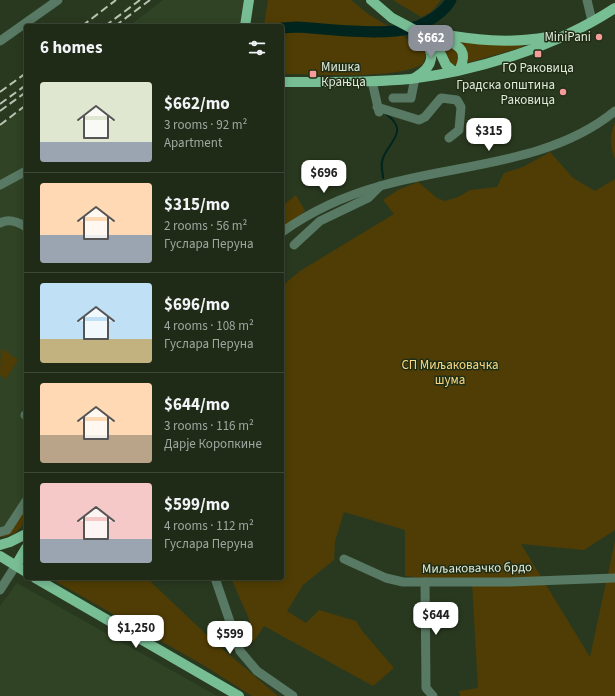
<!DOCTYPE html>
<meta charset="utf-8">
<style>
:root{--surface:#1f2b17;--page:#273320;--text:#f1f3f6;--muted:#a1a7a1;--line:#3c4736;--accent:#8c9099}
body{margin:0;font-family:"Source Sans 3",sans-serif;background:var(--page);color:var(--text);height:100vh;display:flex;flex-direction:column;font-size:15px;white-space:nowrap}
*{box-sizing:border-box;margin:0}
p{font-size:13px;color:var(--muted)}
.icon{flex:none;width:22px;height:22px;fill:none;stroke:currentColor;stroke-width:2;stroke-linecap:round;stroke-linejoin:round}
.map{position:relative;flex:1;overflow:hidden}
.side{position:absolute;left:24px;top:24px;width:260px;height:556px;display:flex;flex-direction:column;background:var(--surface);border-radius:4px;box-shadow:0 2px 10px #0003,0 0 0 1px var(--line)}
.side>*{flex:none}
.price{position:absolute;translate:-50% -34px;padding:0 9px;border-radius:8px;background:#fff;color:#222;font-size:13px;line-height:26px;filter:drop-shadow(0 1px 2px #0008)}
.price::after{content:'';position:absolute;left:50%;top:24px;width:12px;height:9px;margin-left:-6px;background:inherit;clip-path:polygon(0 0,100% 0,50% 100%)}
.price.on{background:var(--accent);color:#fff}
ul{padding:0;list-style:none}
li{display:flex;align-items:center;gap:12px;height:100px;padding:0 16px}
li+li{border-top:1px solid var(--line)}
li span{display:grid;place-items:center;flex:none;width:112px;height:80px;border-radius:4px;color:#555}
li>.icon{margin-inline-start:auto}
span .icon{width:48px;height:48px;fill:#fffc;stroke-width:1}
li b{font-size:17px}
h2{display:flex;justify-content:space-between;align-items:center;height:48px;padding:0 16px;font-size:17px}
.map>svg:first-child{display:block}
</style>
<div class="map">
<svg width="615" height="696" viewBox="0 0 615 696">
<rect width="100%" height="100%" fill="#29391f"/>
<g fill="#304324">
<path d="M163,0H245L241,26H129Z"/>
<path d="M26,105V519L21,528L0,537V127Z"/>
<path d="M17,583L217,696H0V606Z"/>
</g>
<g fill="#503d05">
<path d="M268,0H351L368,14L394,30L297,25L264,26Z"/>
<path d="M393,0H441L431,12L421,17Z"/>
<path d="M299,29L399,34L422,47L426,54L423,64C396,80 316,74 282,74V30Z"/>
<path d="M435,37L456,48L462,58L456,66L451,65Z"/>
<path d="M459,42L525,44L520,48L467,63L468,58Z"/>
<path d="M615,123V159C610,146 609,136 615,123Z"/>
<path d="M550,152L573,178L595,191L615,179V530L584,550L521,544L590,657L615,541V696H460L459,691L478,688L472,583L405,576V530L344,512L335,541L334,560L303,585L287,611L306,623L319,610L356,621L363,632L394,668L373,686L264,626L253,642L247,641L252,634L249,619L231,578H282V286L300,271L394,214L383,200L398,190L418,182L437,198L445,201L458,197L470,190L497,187L504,173L523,167Z"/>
<path d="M296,195L305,211L282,228V206Z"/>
<path d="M1,348L18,360L6,379L0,375Z"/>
<path d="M26,504C26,522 21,536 0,537V534Z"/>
<path d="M52,578H150L151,582L212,640L278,696H252L205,666L55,581Z"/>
</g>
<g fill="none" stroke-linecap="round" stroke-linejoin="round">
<path stroke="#00251f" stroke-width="2" d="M383,178C383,173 381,167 382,162C385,143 412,133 386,114"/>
<path stroke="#00251f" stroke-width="11" d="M282,28L297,27C329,29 364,34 396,31C415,30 442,17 451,0"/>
<g stroke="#587964" stroke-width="9">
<path d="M587,0L592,21"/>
<path d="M0,41L58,0"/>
<path d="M372,81L379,112"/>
<path d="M393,98H411L415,78"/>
<path d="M377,107L419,120L425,117L441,98L457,100L461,107L459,130L449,138"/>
<path d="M0,185L26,171"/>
<path d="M0,223C9,218 18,222 26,227"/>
<path d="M282,232C313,210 344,196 380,186C456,164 551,164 615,111"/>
<path d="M294,245L320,221L368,198L380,186"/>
<path d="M25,415H26"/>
<path d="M0,532L7,530L26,501"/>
<path d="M344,559L386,578L403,582H509L615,578"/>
<path d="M215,578L240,651L257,671L293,696"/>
<path d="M425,582L426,688L433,696"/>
<path d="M0,590L16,565"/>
</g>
<g stroke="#78be94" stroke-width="10">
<path d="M371,0L392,18L430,38L436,44L446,65L453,71"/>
<path d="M245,26L249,0"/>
<path d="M435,33C474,40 509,44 548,37"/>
<path d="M441,36C457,46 469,48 460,69"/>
<path d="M416,77C434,66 436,53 422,38"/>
<path d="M282,82C324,82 367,83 410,79C478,71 557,46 615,8"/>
<path d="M0,545L10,542L26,534"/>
<path d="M0,556L26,572"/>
<path d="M16,565L26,548"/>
<path d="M35,578L239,696"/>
</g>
<g stroke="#b8c3b2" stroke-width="2" stroke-dasharray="8 4" stroke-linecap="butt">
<path d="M82,26L116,0"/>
<path d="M105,26L140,0"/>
<path d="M115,26L150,0"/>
<path d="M0,92L26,73"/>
<path d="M0,104L26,85"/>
<path d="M0,111L26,92"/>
<path d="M0,125L26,105"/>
</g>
</g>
<g fill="#f59b99" stroke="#202e16" stroke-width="1.5">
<circle cx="599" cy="37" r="4"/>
<rect x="534" y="50" width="8" height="8" rx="2"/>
<rect x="309" y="70" width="8" height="8" rx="2"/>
<circle cx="563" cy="92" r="4"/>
</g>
<g text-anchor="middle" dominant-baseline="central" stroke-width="3" stroke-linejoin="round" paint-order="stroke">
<g font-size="13" fill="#e0eadb" stroke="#202e16" text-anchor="end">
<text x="591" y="37">MiniPani</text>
<text x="321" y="67" text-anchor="start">Мишка<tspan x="321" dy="15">Крањца</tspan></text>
<text x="538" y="68" text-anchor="middle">ГО Раковица</text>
<text x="555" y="85">Градска општина<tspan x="555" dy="15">Раковица</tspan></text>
</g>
<g font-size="13" fill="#f8d780" stroke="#202e16">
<text x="450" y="365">СП Миљаковачка<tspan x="450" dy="15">шума</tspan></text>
</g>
<g font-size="13" fill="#e0eadb" stroke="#202e16">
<text transform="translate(477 568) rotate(-1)">Миљаковачко брдо</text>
</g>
</g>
</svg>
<b class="price on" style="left:431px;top:59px">$662</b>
<b class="price" style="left:489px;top:152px">$315</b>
<b class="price" style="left:324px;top:194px">$696</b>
<b class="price" style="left:436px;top:636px">$644</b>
<b class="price" style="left:136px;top:649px">$1,250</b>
<b class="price" style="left:230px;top:655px">$599</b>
<section class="side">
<h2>6 homes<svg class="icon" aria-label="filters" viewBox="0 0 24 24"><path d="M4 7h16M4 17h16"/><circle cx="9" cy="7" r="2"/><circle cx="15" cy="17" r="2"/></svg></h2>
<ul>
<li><span style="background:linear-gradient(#dfe7d0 75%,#9aa5b1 0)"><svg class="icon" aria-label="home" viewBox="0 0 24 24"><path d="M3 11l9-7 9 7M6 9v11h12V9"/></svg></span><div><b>$662/mo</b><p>3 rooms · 92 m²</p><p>Apartment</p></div></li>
<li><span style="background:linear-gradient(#ffd9b3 65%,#9aa5b1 0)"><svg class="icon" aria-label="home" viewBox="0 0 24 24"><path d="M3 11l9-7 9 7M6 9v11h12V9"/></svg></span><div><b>$315/mo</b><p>2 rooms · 56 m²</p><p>Гуслара Перуна</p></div></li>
<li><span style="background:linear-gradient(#bfe0f5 70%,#c2b280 0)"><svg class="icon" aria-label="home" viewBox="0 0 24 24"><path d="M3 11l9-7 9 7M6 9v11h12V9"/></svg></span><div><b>$696/mo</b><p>4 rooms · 108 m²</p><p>Гуслара Перуна</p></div></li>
<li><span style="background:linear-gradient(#ffd9b3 65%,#b9a48a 0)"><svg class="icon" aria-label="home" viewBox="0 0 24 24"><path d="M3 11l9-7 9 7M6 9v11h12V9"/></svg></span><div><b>$644/mo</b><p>3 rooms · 116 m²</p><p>Дарје Коропкине</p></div></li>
<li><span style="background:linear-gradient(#f6c9c9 70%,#9aa5b1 0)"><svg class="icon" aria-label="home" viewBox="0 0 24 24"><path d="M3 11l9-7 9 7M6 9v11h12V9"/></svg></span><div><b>$599/mo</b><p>4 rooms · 112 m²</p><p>Гуслара Перуна</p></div></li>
</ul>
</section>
</div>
